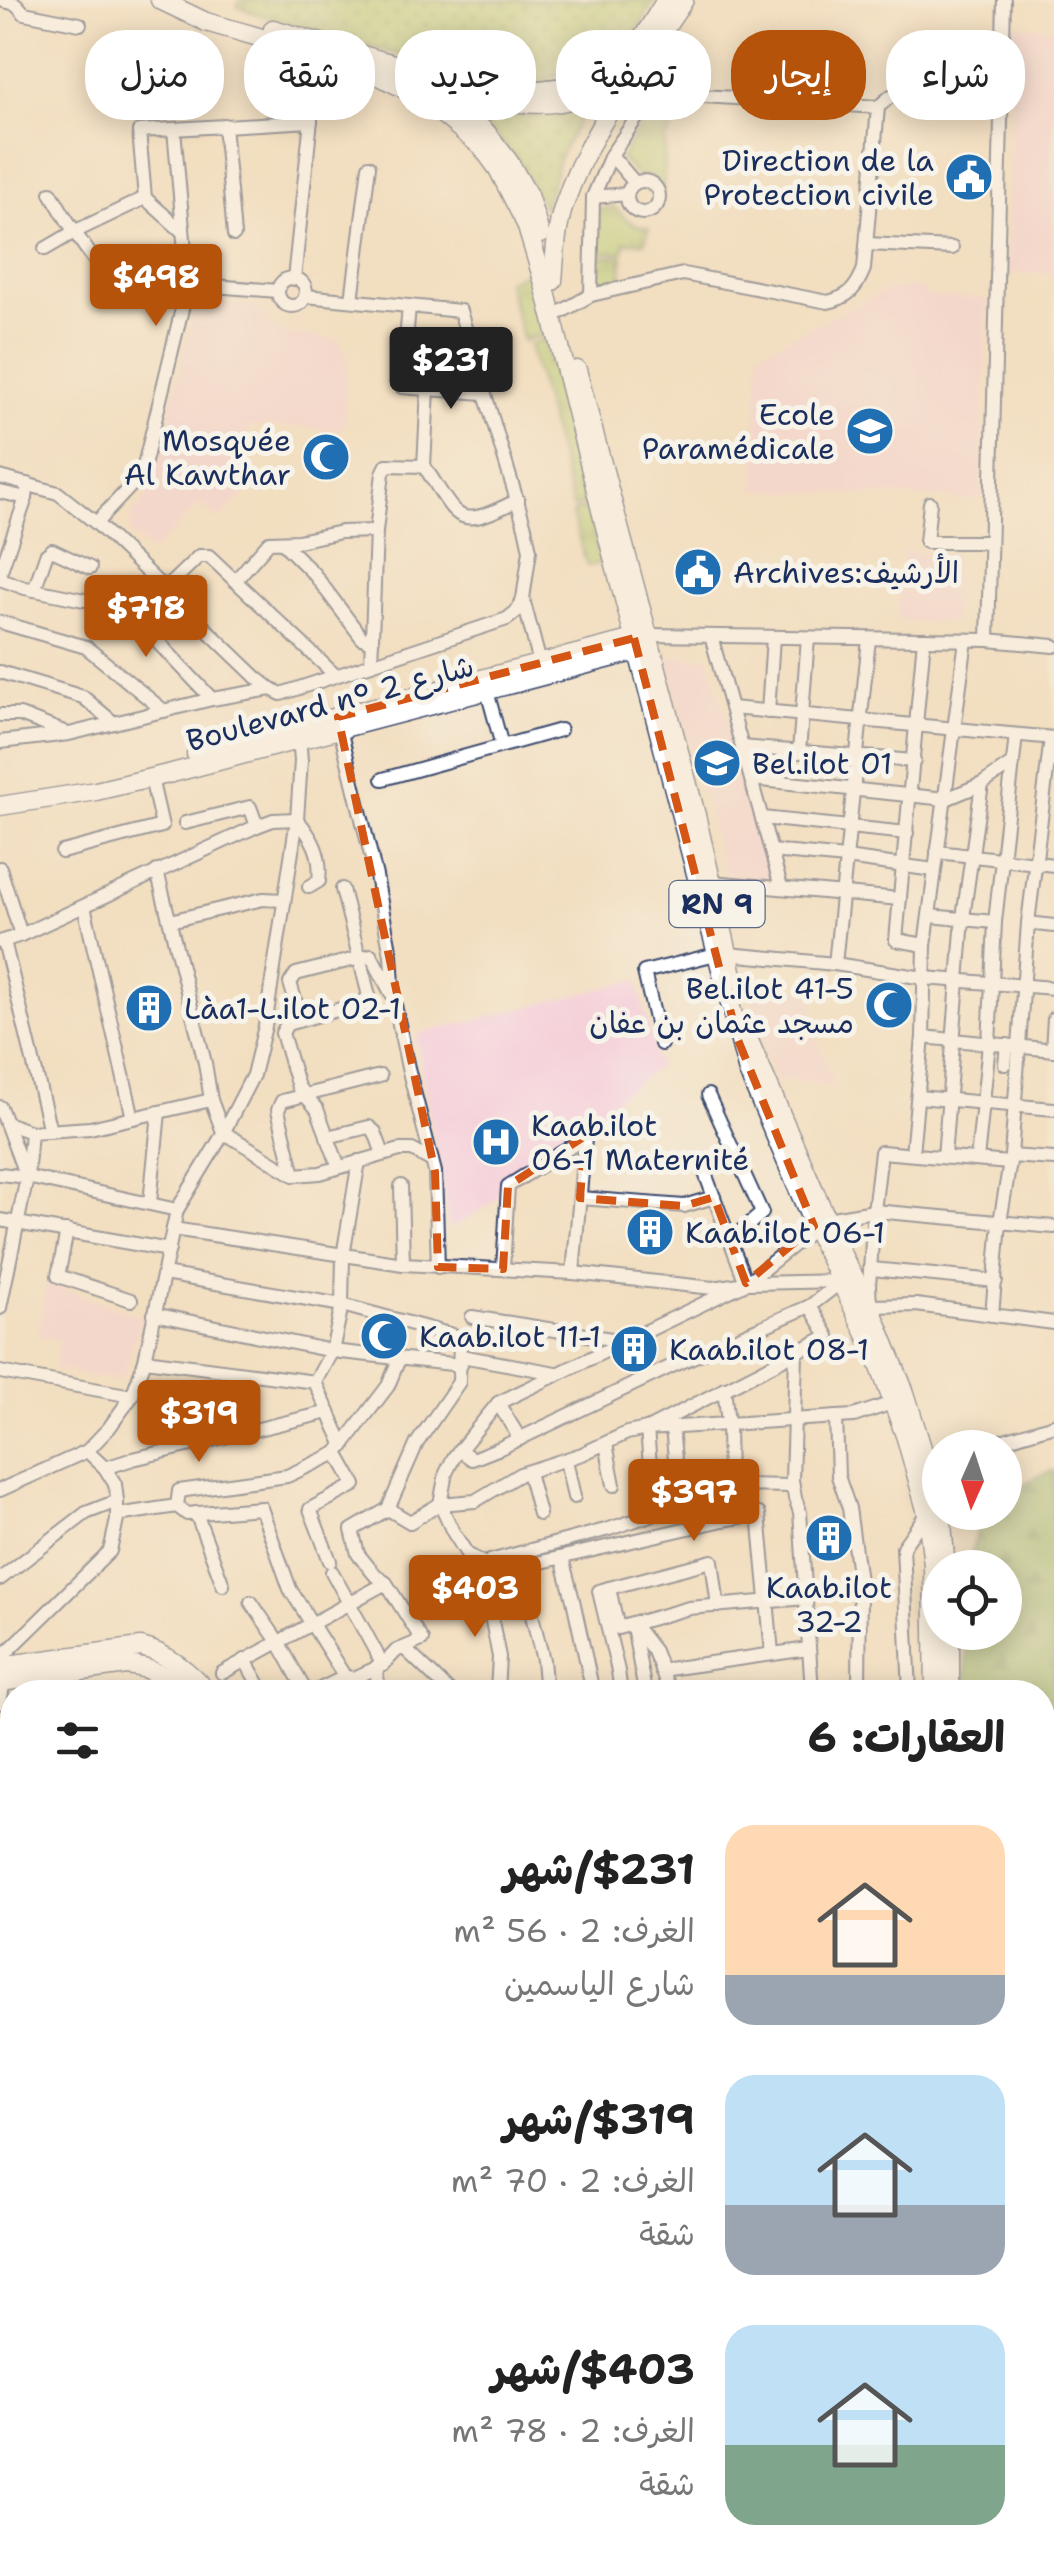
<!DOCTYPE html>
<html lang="ar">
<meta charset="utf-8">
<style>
:root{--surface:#fff;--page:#f2f2f2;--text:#222;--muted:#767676;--accent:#b45309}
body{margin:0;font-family:"Shantell Sans","Playpen Sans Arabic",sans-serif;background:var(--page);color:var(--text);direction:rtl;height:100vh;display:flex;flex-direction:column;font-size:38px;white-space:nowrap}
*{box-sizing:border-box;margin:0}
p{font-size:32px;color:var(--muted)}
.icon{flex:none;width:55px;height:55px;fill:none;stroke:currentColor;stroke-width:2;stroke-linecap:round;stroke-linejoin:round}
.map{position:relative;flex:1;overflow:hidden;direction:ltr}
.details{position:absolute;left:0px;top:1680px;width:1055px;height:892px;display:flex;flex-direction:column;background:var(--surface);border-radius:40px 40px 0 0;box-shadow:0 5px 25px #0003;direction:rtl}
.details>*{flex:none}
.top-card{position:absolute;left:30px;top:30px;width:995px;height:90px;direction:rtl;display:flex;gap:20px}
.needle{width:65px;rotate:183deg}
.fabs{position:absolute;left:922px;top:1430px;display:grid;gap:20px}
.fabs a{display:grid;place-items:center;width:100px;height:100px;border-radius:50%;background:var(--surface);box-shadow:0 5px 25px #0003;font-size:50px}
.price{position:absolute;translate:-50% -85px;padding:0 22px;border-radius:10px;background:var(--accent);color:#fff;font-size:32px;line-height:65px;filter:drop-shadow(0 2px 5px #0008)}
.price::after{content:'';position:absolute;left:50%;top:60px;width:30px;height:22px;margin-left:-15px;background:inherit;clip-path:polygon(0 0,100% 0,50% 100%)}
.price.active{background:#222;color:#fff}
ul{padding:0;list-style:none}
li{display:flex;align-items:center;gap:30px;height:250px;padding:0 50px}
li span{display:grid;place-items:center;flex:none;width:280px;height:200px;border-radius:30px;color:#555}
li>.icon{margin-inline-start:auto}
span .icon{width:120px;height:120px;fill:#fffc;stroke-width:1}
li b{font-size:42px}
h2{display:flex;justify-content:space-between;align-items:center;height:120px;padding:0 50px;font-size:42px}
.chip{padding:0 35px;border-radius:40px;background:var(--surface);box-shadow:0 5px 25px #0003;font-size:35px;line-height:90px}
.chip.active{background:var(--accent);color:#fff}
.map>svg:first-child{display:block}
</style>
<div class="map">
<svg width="1054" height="2572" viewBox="0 0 1054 2572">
<defs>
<pattern id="grass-tufts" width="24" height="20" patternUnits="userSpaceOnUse" patternTransform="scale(2.5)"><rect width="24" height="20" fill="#b1cc72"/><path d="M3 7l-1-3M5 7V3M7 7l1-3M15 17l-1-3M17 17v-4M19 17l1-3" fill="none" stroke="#8fa661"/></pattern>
<pattern id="forest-firs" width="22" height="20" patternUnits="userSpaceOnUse" patternTransform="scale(2.5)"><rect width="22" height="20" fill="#8cb064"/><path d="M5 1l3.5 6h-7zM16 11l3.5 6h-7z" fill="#729056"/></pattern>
<pattern id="park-dots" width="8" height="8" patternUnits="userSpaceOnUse" patternTransform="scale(2.5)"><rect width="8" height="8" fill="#b1cc72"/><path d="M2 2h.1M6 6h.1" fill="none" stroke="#8fa661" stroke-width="1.8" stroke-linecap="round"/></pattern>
</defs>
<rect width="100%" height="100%" fill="#f7f3e8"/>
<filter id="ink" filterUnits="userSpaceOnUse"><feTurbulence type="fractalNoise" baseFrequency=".01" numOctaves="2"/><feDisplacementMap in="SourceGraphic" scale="20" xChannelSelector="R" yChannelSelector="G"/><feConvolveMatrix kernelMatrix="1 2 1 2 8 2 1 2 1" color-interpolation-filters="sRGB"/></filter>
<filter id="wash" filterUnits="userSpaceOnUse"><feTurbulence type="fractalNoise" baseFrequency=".0048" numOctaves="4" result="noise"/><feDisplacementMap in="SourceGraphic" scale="40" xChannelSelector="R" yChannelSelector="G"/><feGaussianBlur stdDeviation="2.25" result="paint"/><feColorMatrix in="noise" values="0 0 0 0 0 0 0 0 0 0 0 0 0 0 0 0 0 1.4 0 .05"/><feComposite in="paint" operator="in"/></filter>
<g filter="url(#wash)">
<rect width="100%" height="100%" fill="#f2dec0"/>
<g fill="#f5cfd9">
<path d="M1012,25L1054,27V274L1006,273Z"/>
<path d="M919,287L930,296L988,299L981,500L754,490L759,352L884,290Z"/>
<path d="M201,299L253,305L269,322L283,333L337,339L347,354L345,424L338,432L298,427H248L245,494L219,520L199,503L152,553L130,534V517L150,490L196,303Z"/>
<path d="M903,550L955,554L953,623L896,621Z"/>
<path d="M670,656L709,657L774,884L725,879L668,664Z"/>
<path d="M637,980L658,1067L507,1179L495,1201L449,1230L416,1035Z"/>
<path d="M757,982L815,991L812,1024L836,1087L775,1080L760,1041L750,990Z"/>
<path d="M46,1282L142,1316L124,1377L115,1380L54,1369L59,1340L37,1336Z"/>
</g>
<g fill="url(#grass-tufts)" stroke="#667e68" stroke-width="2.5">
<path d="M668,101L671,110L670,133L665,137L663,192L651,176H637L621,159C633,139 645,107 668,101Z"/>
<path d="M599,208H615C628,220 629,225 649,228L645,242H625L623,253L597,252Z"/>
<path d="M596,256L623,257L621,283L597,287Z"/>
<path d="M528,272L547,333L523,341L507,281Z"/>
<path d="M544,339L587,503L573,507L529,345Z"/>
<path d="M588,508L601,563L587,566L572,514L575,511Z"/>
</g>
<g fill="url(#forest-firs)" stroke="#547061" stroke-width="2.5">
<path d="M1050,1471H1054V2340L1042,2316V1692H966V1633L1005,1632V1568L968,1567L979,1521L988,1513L1005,1512V1496L1012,1489Z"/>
<path d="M1043,2481L1054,2487V2572H703L705,2560H1042Z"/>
</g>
<g fill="url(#park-dots)" stroke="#667e68" stroke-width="2.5">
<path d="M239,0H655L630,44L525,89L304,29L237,7Z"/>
<path d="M586,107L560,155L544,209L519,161L471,109L541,117Z"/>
</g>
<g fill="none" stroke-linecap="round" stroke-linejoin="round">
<path stroke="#61b3dd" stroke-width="2.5" d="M1042,2465L1049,2469L1054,2493"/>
</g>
</g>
<g filter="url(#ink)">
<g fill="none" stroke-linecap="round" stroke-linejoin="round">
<g stroke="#3b496d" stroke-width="16">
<g id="minor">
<path d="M0,0L16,4L24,13L80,24"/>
<path d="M654,93L878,107"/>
<path d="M224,125L234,235"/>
<path d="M611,155L635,183"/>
<circle cx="643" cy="197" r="16"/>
<path d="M51,193C72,230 94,264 123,294"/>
<path d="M593,197L627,194"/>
<path d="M145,198L139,131L311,121"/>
<path d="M867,244L952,248"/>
<path d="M45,249L74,232L145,198L183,232"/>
<circle cx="292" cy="292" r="14"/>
<path d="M294,279L318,54"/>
<path d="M188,284L278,291"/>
<path d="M591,295L593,197L611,155L654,93L650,51"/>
<path d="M305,296L460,311L525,527L530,550L523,599L540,663"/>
<path d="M352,300L369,166"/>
<path d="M409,306L402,387L428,389"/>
<path d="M561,312L591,295L683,274L828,302C849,297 856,289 864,269L878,107L891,96L900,95L1001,100"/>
<path d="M424,466C460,520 454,532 518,500"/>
<path d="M0,477L58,493L96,523L257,678L271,689"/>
<path d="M0,492L26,498"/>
<path d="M930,503L926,542H990"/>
<path d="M96,523L142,474L188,284L174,129"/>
<path d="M282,542L314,574L362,638L372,643"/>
<path d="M0,573L26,498L28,484"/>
<path d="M0,579L25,588L84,600"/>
<path d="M235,581L269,542L298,541L341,532L376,531"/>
<path d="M165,589L199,556H209L335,675"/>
<path d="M34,590L46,555L52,550L90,568"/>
<path d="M111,592L212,699"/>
<path d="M0,622L86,647L164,711"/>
<path d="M649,635L988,640L1054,646"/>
<path d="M711,636L781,887"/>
<path d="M924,639L896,940L925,945"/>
<path d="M988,640L1004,0"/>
<path d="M371,664L376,531L383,473L387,465L424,466L428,389L484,393"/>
<path d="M0,672L83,697L114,723"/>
<path d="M487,691L502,746"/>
<path d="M731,708L1054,738"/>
<path d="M768,712L773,637"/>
<path d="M0,715H20L64,732"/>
<path d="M338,721L376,876L391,955L394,1000L408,1068L435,1172L438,1267"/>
<path d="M0,742L69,734L212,699L271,689L281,694L507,619L517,611L523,599"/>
<path d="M742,747L914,761"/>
<path d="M799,752L808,638"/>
<path d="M383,779L560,730"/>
<path d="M751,779L946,799L982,784L1013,763"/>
<path d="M762,818L907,833"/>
<path d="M185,823L250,807L257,826"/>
<path d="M771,851L846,858L934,870"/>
<path d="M62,852L162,826L151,778"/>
<path d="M937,852L1054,865"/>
<path d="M0,868L21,935"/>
<path d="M157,871L205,1063L211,1100L223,1132L294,1175L320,1173L400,1150H412L432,1161"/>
<path d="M712,882L900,899"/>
<path d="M84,906L133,1118"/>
<path d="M929,916L995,922"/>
<path d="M170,921L263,899L284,900"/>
<path d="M1028,923L1054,926"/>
<path d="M4,941L50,1131"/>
<path d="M0,942L21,935L257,826L273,820L297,819C313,839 322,854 319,881L309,887"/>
<path d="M835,964L869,639"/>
<path d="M301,1019L290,983L296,974L371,955L391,993"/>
<path d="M923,1037L1054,1050"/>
<path d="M661,1044L644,972L716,954H728L835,964L924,978L1054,988"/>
<path d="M1052,1050L1054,1018"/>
<path d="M1005,1064L1007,1045"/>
<path d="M708,1095L762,1213L731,1240"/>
<path d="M918,1097L1054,1109"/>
<path d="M0,1107L25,1174"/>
<path d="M6,1123L31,1132L90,1128L211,1100"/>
<path d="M327,1137L369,1127L375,1132L383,1154"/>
<path d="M912,1154L923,1037L925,945L966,640"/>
<path d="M1011,1156L1054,1159"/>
<path d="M944,1157L963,918L982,784"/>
<path d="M977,1160L989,1044L995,922L1016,735"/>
<path d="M1009,1163L881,1152L874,1211L869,1286L870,1306L916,1305L1054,1323"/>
<path d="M702,1165L746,1283"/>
<path d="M339,1167L317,1109L298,1087L282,1033L287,1024L362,1003L369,996L342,889"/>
<path d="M0,1174L27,1177L177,1210"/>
<path d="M294,1175L278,1110L282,1101L380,1076"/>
<path d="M401,1186L403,1264"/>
<path d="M580,1198L684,1206L714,1197"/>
<path d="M150,1203L159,1112"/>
<path d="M0,1220L169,1250"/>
<path d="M173,1229L403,1264L573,1273L713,1288L746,1283L826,1219L874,1211L1054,1227"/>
<path d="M67,1231L58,1276L131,1300"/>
<path d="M503,1269L508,1186L585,1138L573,1273"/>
<path d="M872,1269L996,1281"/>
<path d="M164,1274L342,1305L460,1337L459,1382L417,1443L388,1509"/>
<path d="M0,1308L27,1177L31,1132"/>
<path d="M154,1314L332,1351L461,1365"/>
<path d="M992,1315L1000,1222L1011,1156L1028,923L1051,738"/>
<path d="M472,1317L624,1341"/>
<path d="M796,1354L792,1480L795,1498L800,1512L812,1692"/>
<path d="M461,1356L556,1373"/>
<path d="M145,1360L315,1382L344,1446"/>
<path d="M0,1372L132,1396"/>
<path d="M315,1382L332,1351L342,1305L343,1256L359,1161"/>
<path d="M724,1388L728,1423L729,1485"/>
<path d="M498,1403L520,1439"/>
<path d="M836,1417L838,1476L849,1508L860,1588L859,1685L843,1692"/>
<path d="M672,1427L678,1491"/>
<path d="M606,1444L614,1485"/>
<path d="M978,1448L1054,1425"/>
<path d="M459,1450L472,1459L500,1448L672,1366L810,1306L842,1281"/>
<path d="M87,1451L105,1468L133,1459L329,1412"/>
<path d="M566,1460L574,1497"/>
<path d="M528,1472L539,1514"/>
<path d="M651,1477L647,1429L828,1336L810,1306"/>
<path d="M0,1490L87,1451L109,1428L132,1396L145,1360L177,1210L220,1139L253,1075L265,1026L297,819L301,761L299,735"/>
<path d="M196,1513L223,1585"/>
<path d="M117,1515L177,1506"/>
<path d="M562,1558L573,1600L593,1692"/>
<path d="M330,1561L310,1509L355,1485L337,1453"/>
<path d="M490,1561L609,1529L669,1509L667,1493L729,1485L792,1486"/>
<path d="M520,1567L543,1660L546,1692"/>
<path d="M332,1572L383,1665"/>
<path d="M0,1579L86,1513L117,1501"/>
<path d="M485,1585L499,1657L497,1692"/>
<path d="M609,1588L712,1561L718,1606"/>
<path d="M458,1594L485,1585L492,1575L513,1571"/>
<path d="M251,1602L279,1643L306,1692"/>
<path d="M633,1624L654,1651L670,1692"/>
<path d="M633,1626L645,1692"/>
<path d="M404,1648L450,1692"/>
<path d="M772,1653L759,1514L723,1520L520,1567L483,1563L467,1554L453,1532L440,1504L446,1473L454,1457L498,1403L746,1283L842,1281"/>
<path d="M2,1657L110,1551L117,1520V1501L115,1484L105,1468"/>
<path d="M245,1660L263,1692"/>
<path d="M376,1667L379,1692"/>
<path d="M661,1670L808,1649"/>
<path d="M222,1673L386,1583"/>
<path d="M345,1677L290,1589L261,1508L187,1514L177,1506L179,1491L287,1476L337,1453L388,1386L399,1359"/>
<path d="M314,1692L345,1677L354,1678L383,1665L396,1651L422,1640L386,1583L374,1574L358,1554L352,1530L388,1509L410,1522L440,1504L475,1501L520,1474L582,1454L627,1433L647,1429L854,1416L895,1402"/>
<path d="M621,1692L618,1671L599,1591L609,1588L618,1628L689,1608L807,1598"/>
<path d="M910,1692L903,1547L927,1513"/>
<path d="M0,1703L5,1676"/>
<path d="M0,1909H12"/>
<path d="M0,1977H12"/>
<path d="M0,2059H12"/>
<path d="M0,2148H12"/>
<path d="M0,2216L12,2214"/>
<path d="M0,2305L12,2295"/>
<path d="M0,2312L12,2323"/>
<path d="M0,2406L12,2416"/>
<path d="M1,2407L12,2397"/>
<path d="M0,2478L12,2488"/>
<path d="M0,2536H12"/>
<path d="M216,2560L221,2572"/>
<path d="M460,2560L464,2572"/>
<path d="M290,2572L319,2560"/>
<path d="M605,2572L608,2560"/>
<path d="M685,2572L688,2560"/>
</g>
</g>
<g stroke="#3b496d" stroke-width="21">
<g id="major">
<path d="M160,0L206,22L332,58L372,72L424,99L482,147L498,169L526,224L543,280L607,534L748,1072L814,1226L874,1351L906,1438L927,1513L933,1565L935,1692"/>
<path d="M273,29L386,62L500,89L531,91L565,87L589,79L615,63L643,37"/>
<path d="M637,47L666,0"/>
<path d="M386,62L431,85L486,132L509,162L528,195L540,234"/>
<path d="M484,97C539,110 584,106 629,71"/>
<path d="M553,281C555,256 556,229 564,205C589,129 641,66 684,0"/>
<path d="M577,370L696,815L734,979"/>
<path d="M196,754L645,636"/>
<path d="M0,806L96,791L172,773L645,649"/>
<path d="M750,1043L844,1259L870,1306L905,1393L940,1506"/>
<path d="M941,1512L946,1568"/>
<path d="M0,1666L141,1647C167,1653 191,1673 207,1692"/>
<path d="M0,1682L127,1665C150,1668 169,1676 186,1692"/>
<path d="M950,1692V1632"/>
</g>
</g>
<g stroke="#3b496d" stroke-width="24">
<g id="highway">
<path d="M1042,2353L1054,2373"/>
<path d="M1042,2381L1054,2402"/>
</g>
</g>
<use href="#minor" stroke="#fff" stroke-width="12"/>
<use href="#major" stroke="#fff" stroke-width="18"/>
<use href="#highway" stroke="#fff" stroke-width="20"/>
</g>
</g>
<path d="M0 0H1054V2572H0ZM634,638L738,1040L814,1226L746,1283L714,1197L684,1206L580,1198L585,1136L508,1186L503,1269L438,1267L435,1172L338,717Z" fill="#f2dec0" fill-opacity=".55" fill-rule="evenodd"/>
<path fill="none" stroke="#d45514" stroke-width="8" stroke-dasharray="20 12" stroke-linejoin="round" d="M634,638L738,1040L814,1226L746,1283L714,1197L684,1206L580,1198L585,1136L508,1186L503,1269L438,1267L435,1172L338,717Z"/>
<defs>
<g id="civic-disc" transform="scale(2.5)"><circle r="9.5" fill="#1f6fb2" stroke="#f7f3e8"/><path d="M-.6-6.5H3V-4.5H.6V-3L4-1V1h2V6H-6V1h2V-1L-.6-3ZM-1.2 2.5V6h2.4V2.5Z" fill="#fff"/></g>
<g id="university-disc" transform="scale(2.5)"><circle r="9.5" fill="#1f6fb2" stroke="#f7f3e8"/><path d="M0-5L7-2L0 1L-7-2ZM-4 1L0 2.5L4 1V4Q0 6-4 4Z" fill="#fff"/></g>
<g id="mosque-disc" transform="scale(2.5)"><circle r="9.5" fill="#1f6fb2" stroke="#f7f3e8"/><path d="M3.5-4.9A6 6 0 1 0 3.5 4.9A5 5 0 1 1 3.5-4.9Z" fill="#fff"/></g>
<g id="school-disc" transform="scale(2.5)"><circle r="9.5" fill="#1f6fb2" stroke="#f7f3e8"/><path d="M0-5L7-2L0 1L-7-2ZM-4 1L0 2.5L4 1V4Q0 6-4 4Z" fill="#fff"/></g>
<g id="building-disc" transform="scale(2.5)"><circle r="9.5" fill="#1f6fb2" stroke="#f7f3e8"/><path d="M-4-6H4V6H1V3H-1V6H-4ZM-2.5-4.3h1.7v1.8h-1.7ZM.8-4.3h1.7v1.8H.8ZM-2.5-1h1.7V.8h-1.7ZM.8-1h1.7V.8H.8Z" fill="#fff"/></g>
<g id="hospital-disc" transform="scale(2.5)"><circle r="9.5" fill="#1f6fb2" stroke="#f7f3e8"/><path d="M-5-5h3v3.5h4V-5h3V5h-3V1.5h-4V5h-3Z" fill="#fff"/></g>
</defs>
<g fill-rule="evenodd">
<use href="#civic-disc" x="969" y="177"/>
<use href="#university-disc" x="870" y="431"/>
<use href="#mosque-disc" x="326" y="457"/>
<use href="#civic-disc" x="698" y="572"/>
<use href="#school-disc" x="717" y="763"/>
<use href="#mosque-disc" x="889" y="1005"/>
<use href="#building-disc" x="149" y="1008"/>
<use href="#hospital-disc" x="496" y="1142"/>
<use href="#building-disc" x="650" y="1232"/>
<use href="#mosque-disc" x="384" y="1336"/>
<use href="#building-disc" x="634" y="1349"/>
<use href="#building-disc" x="829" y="1538"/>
</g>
<g text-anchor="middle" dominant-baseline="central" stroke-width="10" stroke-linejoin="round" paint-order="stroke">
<rect fill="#f7f3e8" stroke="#5d6a87" stroke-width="2.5" x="669.5" y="881" width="95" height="46" rx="8"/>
<g font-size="28" font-weight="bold" fill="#1b2f5e">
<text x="717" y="904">RN 9</text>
</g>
<g font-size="30" fill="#1b2f5e" stroke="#f7f3e8" text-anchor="start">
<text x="934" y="160" text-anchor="end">Direction de la<tspan x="934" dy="34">Protection civile</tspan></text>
<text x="835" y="414" text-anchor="end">Ecole<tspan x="835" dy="34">Paramédicale</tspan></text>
<text x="291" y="440" text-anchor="end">Mosquée<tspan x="291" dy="34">Al Kawthar</tspan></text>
<text x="733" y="572">Archives:الأرشيف</text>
<text x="752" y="763">Bel.ilot 01</text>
<text x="854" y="988" text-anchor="end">Bel.ilot 41-5<tspan x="854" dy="34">مسجد عثمان بن عفان</tspan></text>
<text x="184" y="1008">Làa1-L.ilot 02-1</text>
<text x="531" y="1125">Kaab.ilot<tspan x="531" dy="34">06-1 Maternité</tspan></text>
<text x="685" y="1232">Kaab.ilot 06-1</text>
<text x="419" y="1336">Kaab.ilot 11-1</text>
<text x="669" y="1349">Kaab.ilot 08-1</text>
<text x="829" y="1587" text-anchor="middle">Kaab.ilot<tspan x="829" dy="34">32-2</tspan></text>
</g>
<g font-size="30" fill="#1b2f5e" stroke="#f7f3e8">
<text transform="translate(330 703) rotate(-15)">Boulevard n° شارع 2</text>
</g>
</g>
</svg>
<div class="fabs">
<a><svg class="needle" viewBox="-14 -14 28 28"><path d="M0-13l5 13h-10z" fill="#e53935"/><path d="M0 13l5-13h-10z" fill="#767676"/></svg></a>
<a><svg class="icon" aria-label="locate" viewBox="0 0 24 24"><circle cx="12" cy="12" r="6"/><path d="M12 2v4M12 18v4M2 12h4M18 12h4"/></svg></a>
</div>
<b class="price" style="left:156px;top:329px">$498</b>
<b class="price active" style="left:451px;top:412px">$231</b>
<b class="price" style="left:146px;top:660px">$718</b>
<b class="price" style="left:199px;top:1465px">$319</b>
<b class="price" style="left:694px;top:1544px">$397</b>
<b class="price" style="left:475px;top:1640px">$403</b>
<div class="top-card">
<a class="chip">شراء</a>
<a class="chip active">إيجار</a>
<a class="chip">تصفية</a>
<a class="chip">جديد</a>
<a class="chip">شقة</a>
<a class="chip">منزل</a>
</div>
<section class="details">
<h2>العقارات: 6<svg class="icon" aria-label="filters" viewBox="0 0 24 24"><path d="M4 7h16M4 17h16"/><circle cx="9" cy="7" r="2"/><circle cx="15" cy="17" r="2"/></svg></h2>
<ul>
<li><span style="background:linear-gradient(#ffd9b3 75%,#9aa5b1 0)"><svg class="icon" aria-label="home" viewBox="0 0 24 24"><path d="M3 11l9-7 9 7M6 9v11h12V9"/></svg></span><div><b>$231/شهر</b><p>الغرف: 2 · 56 m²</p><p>شارع الياسمين</p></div></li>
<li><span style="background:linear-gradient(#bfe0f5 65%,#9aa5b1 0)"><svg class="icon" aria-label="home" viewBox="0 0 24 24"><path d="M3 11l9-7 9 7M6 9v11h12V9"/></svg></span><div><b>$319/شهر</b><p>الغرف: 2 · 70 m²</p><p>شقة</p></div></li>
<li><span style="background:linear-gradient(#bfe0f5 60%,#7fa58c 0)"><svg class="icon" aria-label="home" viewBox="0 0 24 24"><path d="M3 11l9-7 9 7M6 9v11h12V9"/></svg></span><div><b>$403/شهر</b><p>الغرف: 2 · 78 m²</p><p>شقة</p></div></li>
</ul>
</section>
</div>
